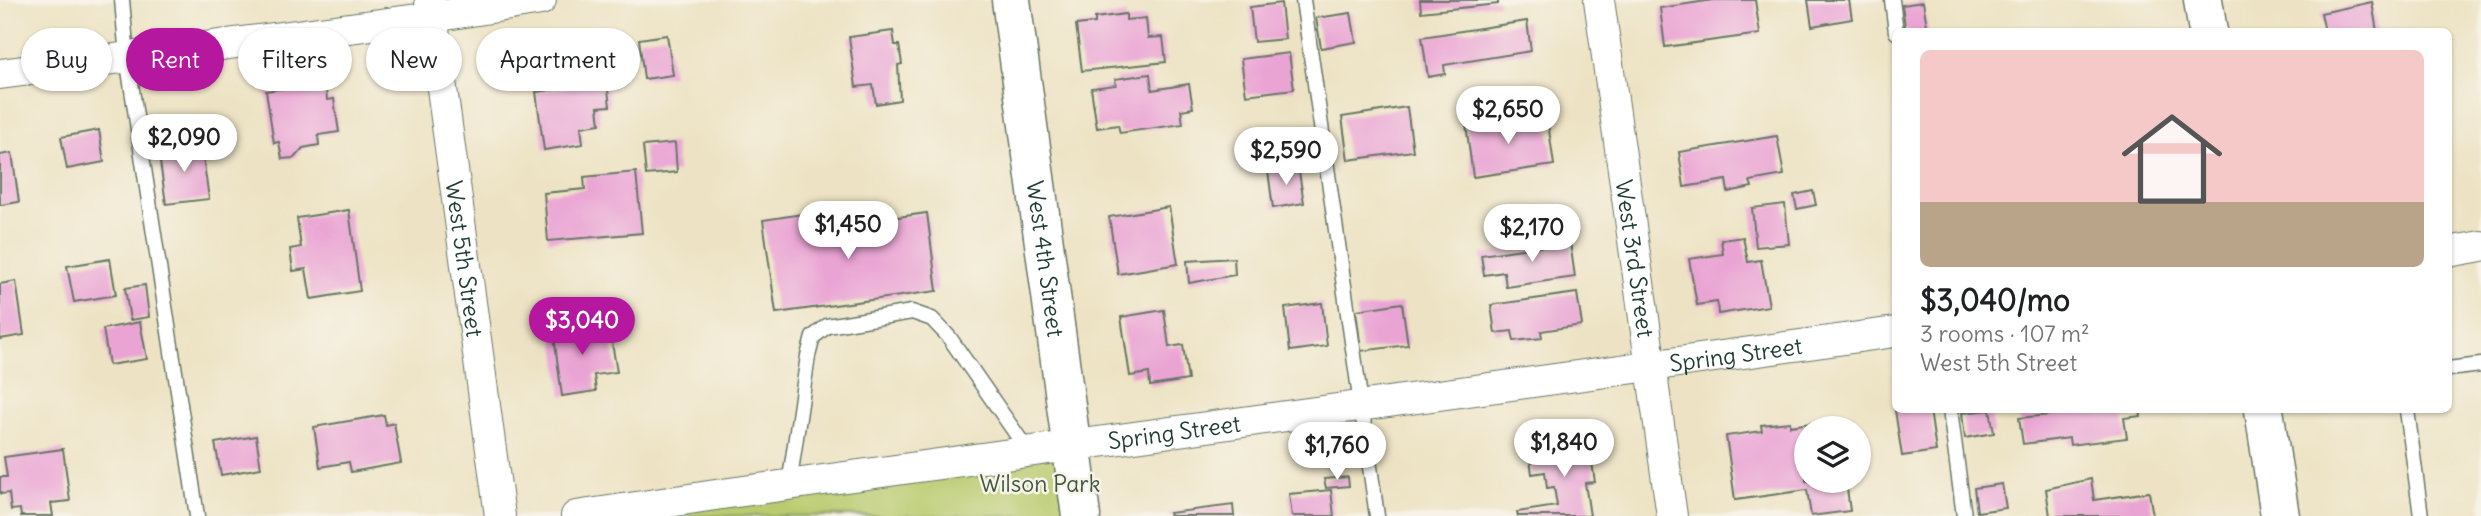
<!DOCTYPE html>
<meta charset="utf-8">
<style>
:root{--surface:#fff;--page:#f2f2f2;--text:#202124;--muted:#757577;--line:#e0e0e0;--accent:#b5179e}
body{margin:0;font-family:Delius,sans-serif;background:var(--page);color:var(--text);height:100vh;display:flex;flex-direction:column;font-size:26px;white-space:nowrap}
*{box-sizing:border-box;margin:0}
p{font-size:23px;color:var(--muted)}
.icon{flex:none;width:38px;height:38px;fill:none;stroke:currentColor;stroke-width:2;stroke-linecap:round;stroke-linejoin:round}
.map{position:relative;flex:1;overflow:hidden}
.details{position:absolute;left:1892px;top:28px;width:560px;height:385px;display:flex;flex-direction:column;background:var(--surface);border-radius:10px;box-shadow:0 2px 5px #0004}
.details>*{flex:none}
.hud{position:absolute;left:21px;top:28px;width:665px;height:63px;display:flex;gap:14px}
.tools{position:absolute;left:1794px;top:416px;display:grid;gap:14px}
.tools a{display:grid;place-items:center;width:77px;height:77px;border-radius:50%;background:var(--surface);box-shadow:0 2px 5px #0004;font-size:35px}
.price{position:absolute;translate:-50% -60px;padding:0 16px;border-radius:24px;background:#fff;color:#222;font-size:23px;line-height:46px;filter:drop-shadow(0 2px 4px #0008)}
.price::after{content:'';position:absolute;left:50%;top:42px;width:21px;height:16px;margin-left:-10px;background:inherit;clip-path:polygon(0 0,100% 0,50% 100%)}
.price.on{background:var(--accent);color:#fff}
ul{padding:0;list-style:none}
li{display:grid;align-content:center;gap:14px;height:371px;padding:0 28px}
li+li{border-top:2px solid var(--line)}
li span{display:grid;place-items:center;height:217px;border-radius:10px;color:#555}
li>.icon{margin-inline-start:auto}
span .icon{width:126px;height:126px;fill:#fffc;stroke-width:1}
li b{font-size:30px}
.pill{padding:0 24px;border-radius:32px;background:var(--surface);box-shadow:0 2px 5px #0004;font-size:24px;line-height:63px}
.pill.on{background:var(--accent);color:#fff}
.map>svg:first-child{display:block}
</style>
<div class="map">
<svg width="2481" height="516" viewBox="0 0 2481 516">
<rect width="100%" height="100%" fill="#f7f3e8"/>
<filter id="ink" filterUnits="userSpaceOnUse"><feTurbulence type="fractalNoise" baseFrequency=".0143" numOctaves="2"/><feDisplacementMap in="SourceGraphic" scale="14" xChannelSelector="R" yChannelSelector="G"/><feConvolveMatrix kernelMatrix="1 2 1 2 8 2 1 2 1" color-interpolation-filters="sRGB"/></filter>
<filter id="wash" filterUnits="userSpaceOnUse"><feTurbulence type="fractalNoise" baseFrequency=".00686" numOctaves="4" result="noise"/><feDisplacementMap in="SourceGraphic" scale="28" xChannelSelector="R" yChannelSelector="G"/><feGaussianBlur stdDeviation="1.57" result="paint"/><feColorMatrix in="noise" values="0 0 0 0 0 0 0 0 0 0 0 0 0 0 0 0 0 1.4 0 .05"/><feComposite in="paint" operator="in"/></filter>
<g filter="url(#wash)">
<rect width="100%" height="100%" fill="#ede3c4"/>
<path fill="#b9cb6e" stroke="#6c8451" stroke-width="2" d="M1070,446L1081,516H576Z"/>
<g id="blocks">
<g fill="#eaa4d4">
<path d="M1420,0H1498V4L1421,12Z"/>
<path d="M1713,0H1755L1760,34L1665,47L1660,8Z"/>
<path d="M1808,0H1849L1852,19L1812,26Z"/>
<path d="M1923,2L1928,32H1906L1902,5Z"/>
<path d="M2372,2L2377,32H2325L2321,13Z"/>
<path d="M1281,3L1285,39L1254,42L1250,7Z"/>
<path d="M1351,13L1356,42L1321,48L1316,18Z"/>
<path d="M1126,14V20L1146,18L1148,38L1163,37L1166,62L1082,71L1076,25L1095,23V18Z"/>
<path d="M1527,21L1531,51L1444,65L1445,74L1428,77L1422,37Z"/>
<path d="M893,31L895,45H899L902,64L898,65L900,100L876,104L873,85L856,87L849,37Z"/>
<path d="M667,35L673,75L644,79L639,39Z"/>
<path d="M1289,53L1294,89L1246,95L1241,59Z"/>
<path d="M1150,74L1152,90L1189,84L1193,108L1181,110L1183,124L1120,133L1118,125L1097,128L1091,88L1116,85L1115,79Z"/>
<path d="M325,81L327,100L334,99L339,132L318,135L319,145L303,148L294,158L282,159L279,142L274,143L266,91Z"/>
<path d="M607,82L610,106L598,107L600,124L581,127L583,144L544,150L536,92Z"/>
<path d="M1407,107L1413,151L1348,160L1342,117Z"/>
<path d="M1528,115L1530,126L1548,123L1554,165L1473,177L1466,124Z"/>
<path d="M99,130L104,162L67,169L61,137Z"/>
<path d="M1777,136L1784,175L1750,181L1752,187L1728,192L1726,180L1684,187L1679,152Z"/>
<path d="M201,143L209,199L166,204L158,148Z"/>
<path d="M675,143L677,172L646,175L643,146Z"/>
<path d="M12,153L19,202L0,205V155Z"/>
<path d="M1298,166L1304,203L1273,208L1268,171Z"/>
<path d="M636,172L642,233L548,241L544,193L585,189L584,177Z"/>
<path d="M1813,191L1816,205L1797,209L1794,195Z"/>
<path d="M1785,204L1789,244L1756,247L1752,208Z"/>
<path d="M1169,207L1178,264L1118,274L1109,217Z"/>
<path d="M349,210L360,291L311,299L306,269L293,271L290,249L301,247L297,218Z"/>
<path d="M927,213L937,291L776,313L763,220L803,214L805,230Z"/>
<path d="M1743,237L1748,262L1761,260L1769,306L1718,314L1717,302L1697,305L1689,259L1723,254L1721,240Z"/>
<path d="M1570,242L1575,277L1506,287L1504,272L1484,275L1481,255Z"/>
<path d="M1234,258L1235,275L1189,283L1187,261Z"/>
<path d="M110,259L116,295L74,302L67,266Z"/>
<path d="M16,281L24,335L0,339V284Z"/>
<path d="M145,285L149,317L130,320L125,288Z"/>
<path d="M1577,293L1582,325L1541,331L1542,338L1514,341L1512,331L1495,333L1491,305Z"/>
<path d="M1322,303L1327,346L1290,351L1285,308Z"/>
<path d="M1402,303L1408,345L1361,351L1356,310Z"/>
<path d="M1164,310L1169,347L1183,345L1188,380L1150,386L1149,373L1130,376L1121,317Z"/>
<path d="M140,322L147,359L109,365L103,329Z"/>
<path d="M597,322L600,339L611,337L617,372L594,375L596,391L562,396L553,329Z"/>
<path d="M1895,410H1930L1936,451L1902,456Z"/>
<path d="M1990,410L1994,433L1965,438L1962,413Z"/>
<path d="M2048,410H2140L2141,416L2124,418L2127,438L2070,445L2069,438L2023,444L2019,418L2049,415Z"/>
<path d="M384,415L386,425L394,423L401,463L351,472L349,462L320,467L314,427Z"/>
<path d="M1790,422V426L1812,423V429H1806V481H1846L1850,511L1811,516L1807,490L1735,500L1726,436L1762,431L1761,425Z"/>
<path d="M256,436L261,468L221,475L215,443Z"/>
<path d="M1589,443L1595,482L1585,483L1590,516H1518L1517,512L1557,506L1554,487L1547,488L1545,472L1532,474L1529,452Z"/>
<path d="M63,449L70,501L51,503L53,516H21L20,509L11,510L9,493L1,494L0,491V477H7L4,457Z"/>
<path d="M1348,477L1349,486L1326,488L1324,479Z"/>
<path d="M2091,479L2094,500L2149,492L2153,516H2050L2046,489Z"/>
<path d="M2002,484L2006,508L1977,512L1974,488Z"/>
<path d="M1331,490L1334,516H1292L1289,494Z"/>
<path d="M1233,505L1234,516H1170L1169,513Z"/>
</g>
</g>
</g>
<g filter="url(#ink)">
<use href="#blocks" fill-opacity="0" stroke="#677766" stroke-width="2"/>
<g fill="none" stroke-linecap="round" stroke-linejoin="round">
<g stroke="#677766" stroke-width="17">
<g id="lane">
<path d="M122,0L127,57L197,516"/>
<path d="M1303,0L1377,516"/>
<path d="M1892,0L1896,32"/>
<path d="M2448,369L2481,365"/>
<path d="M1950,410L1964,516"/>
<path d="M2407,410L2421,516"/>
<path d="M789,485L808,356L813,337L827,326L912,312L932,319L949,337L1028,451"/>
</g>
</g>
<g stroke="#677766" stroke-width="32">
<g id="street">
<path id="s1" d="M430,0L500,516"/>
<path id="s2" d="M1599,0L1672,516"/>
<path d="M0,74L433,17L541,0"/>
<path d="M2448,252L2481,246"/>
<path id="s3" d="M576,516L722,494L1895,332"/>
</g>
</g>
<g stroke="#677766" stroke-width="41">
<g id="secondary">
<path id="s4" d="M1011,0L1081,516"/>
<path d="M2203,0L2208,32"/>
<path d="M2264,410L2280,516"/>
</g>
</g>
<use href="#lane" stroke="#fff" stroke-width="14"/>
<use href="#street" stroke="#fff" stroke-width="30"/>
<use href="#secondary" stroke="#fff" stroke-width="38"/>
</g>
</g>
<g text-anchor="middle" dominant-baseline="central" stroke-width="5" stroke-linejoin="round" paint-order="stroke">
<g font-size="23" fill="#1f3d34" stroke="#f7f3e8">
<text stroke="none"><textPath href="#s1" startOffset="261">West 5th Street</textPath></text>
<text stroke="none"><textPath href="#s4" startOffset="261">West 4th Street</textPath></text>
<text stroke="none"><textPath href="#s2" startOffset="261">West 3rd Street</textPath></text>
<text stroke="none"><textPath href="#s3" startOffset="1171">Spring Street</textPath></text>
<text stroke="none"><textPath href="#s3" startOffset="604">Spring Street</textPath></text>
</g>
<g font-size="23" fill="#3e5940" stroke="#f7f3e8">
<text x="1040" y="483">Wilson Park</text>
</g>
</g>
</svg>
<div class="tools">
<a><svg class="icon" aria-label="layers" viewBox="0 0 24 24"><path d="M12 4l9 5-9 5-9-5zM3 14l9 5 9-5"/></svg></a>
</div>
<b class="price" style="left:1508px;top:146px">$2,650</b>
<b class="price" style="left:184px;top:174px">$2,090</b>
<b class="price" style="left:1286px;top:187px">$2,590</b>
<b class="price" style="left:848px;top:261px">$1,450</b>
<b class="price" style="left:1532px;top:264px">$2,170</b>
<b class="price on" style="left:582px;top:357px">$3,040</b>
<b class="price" style="left:1564px;top:479px">$1,840</b>
<b class="price" style="left:1337px;top:482px">$1,760</b>
<div class="hud">
<a class="pill">Buy</a>
<a class="pill on">Rent</a>
<a class="pill">Filters</a>
<a class="pill">New</a>
<a class="pill">Apartment</a>
</div>
<section class="details">
<ul>
<li><span style="background:linear-gradient(#f6c9c9 70%,#b9a48a 0)"><svg class="icon" aria-label="home" viewBox="0 0 24 24"><path d="M3 11l9-7 9 7M6 9v11h12V9"/></svg></span><div><b>$3,040/mo</b><p>3 rooms · 107 m²</p><p>West 5th Street</p></div></li>
</ul>
</section>
</div>
